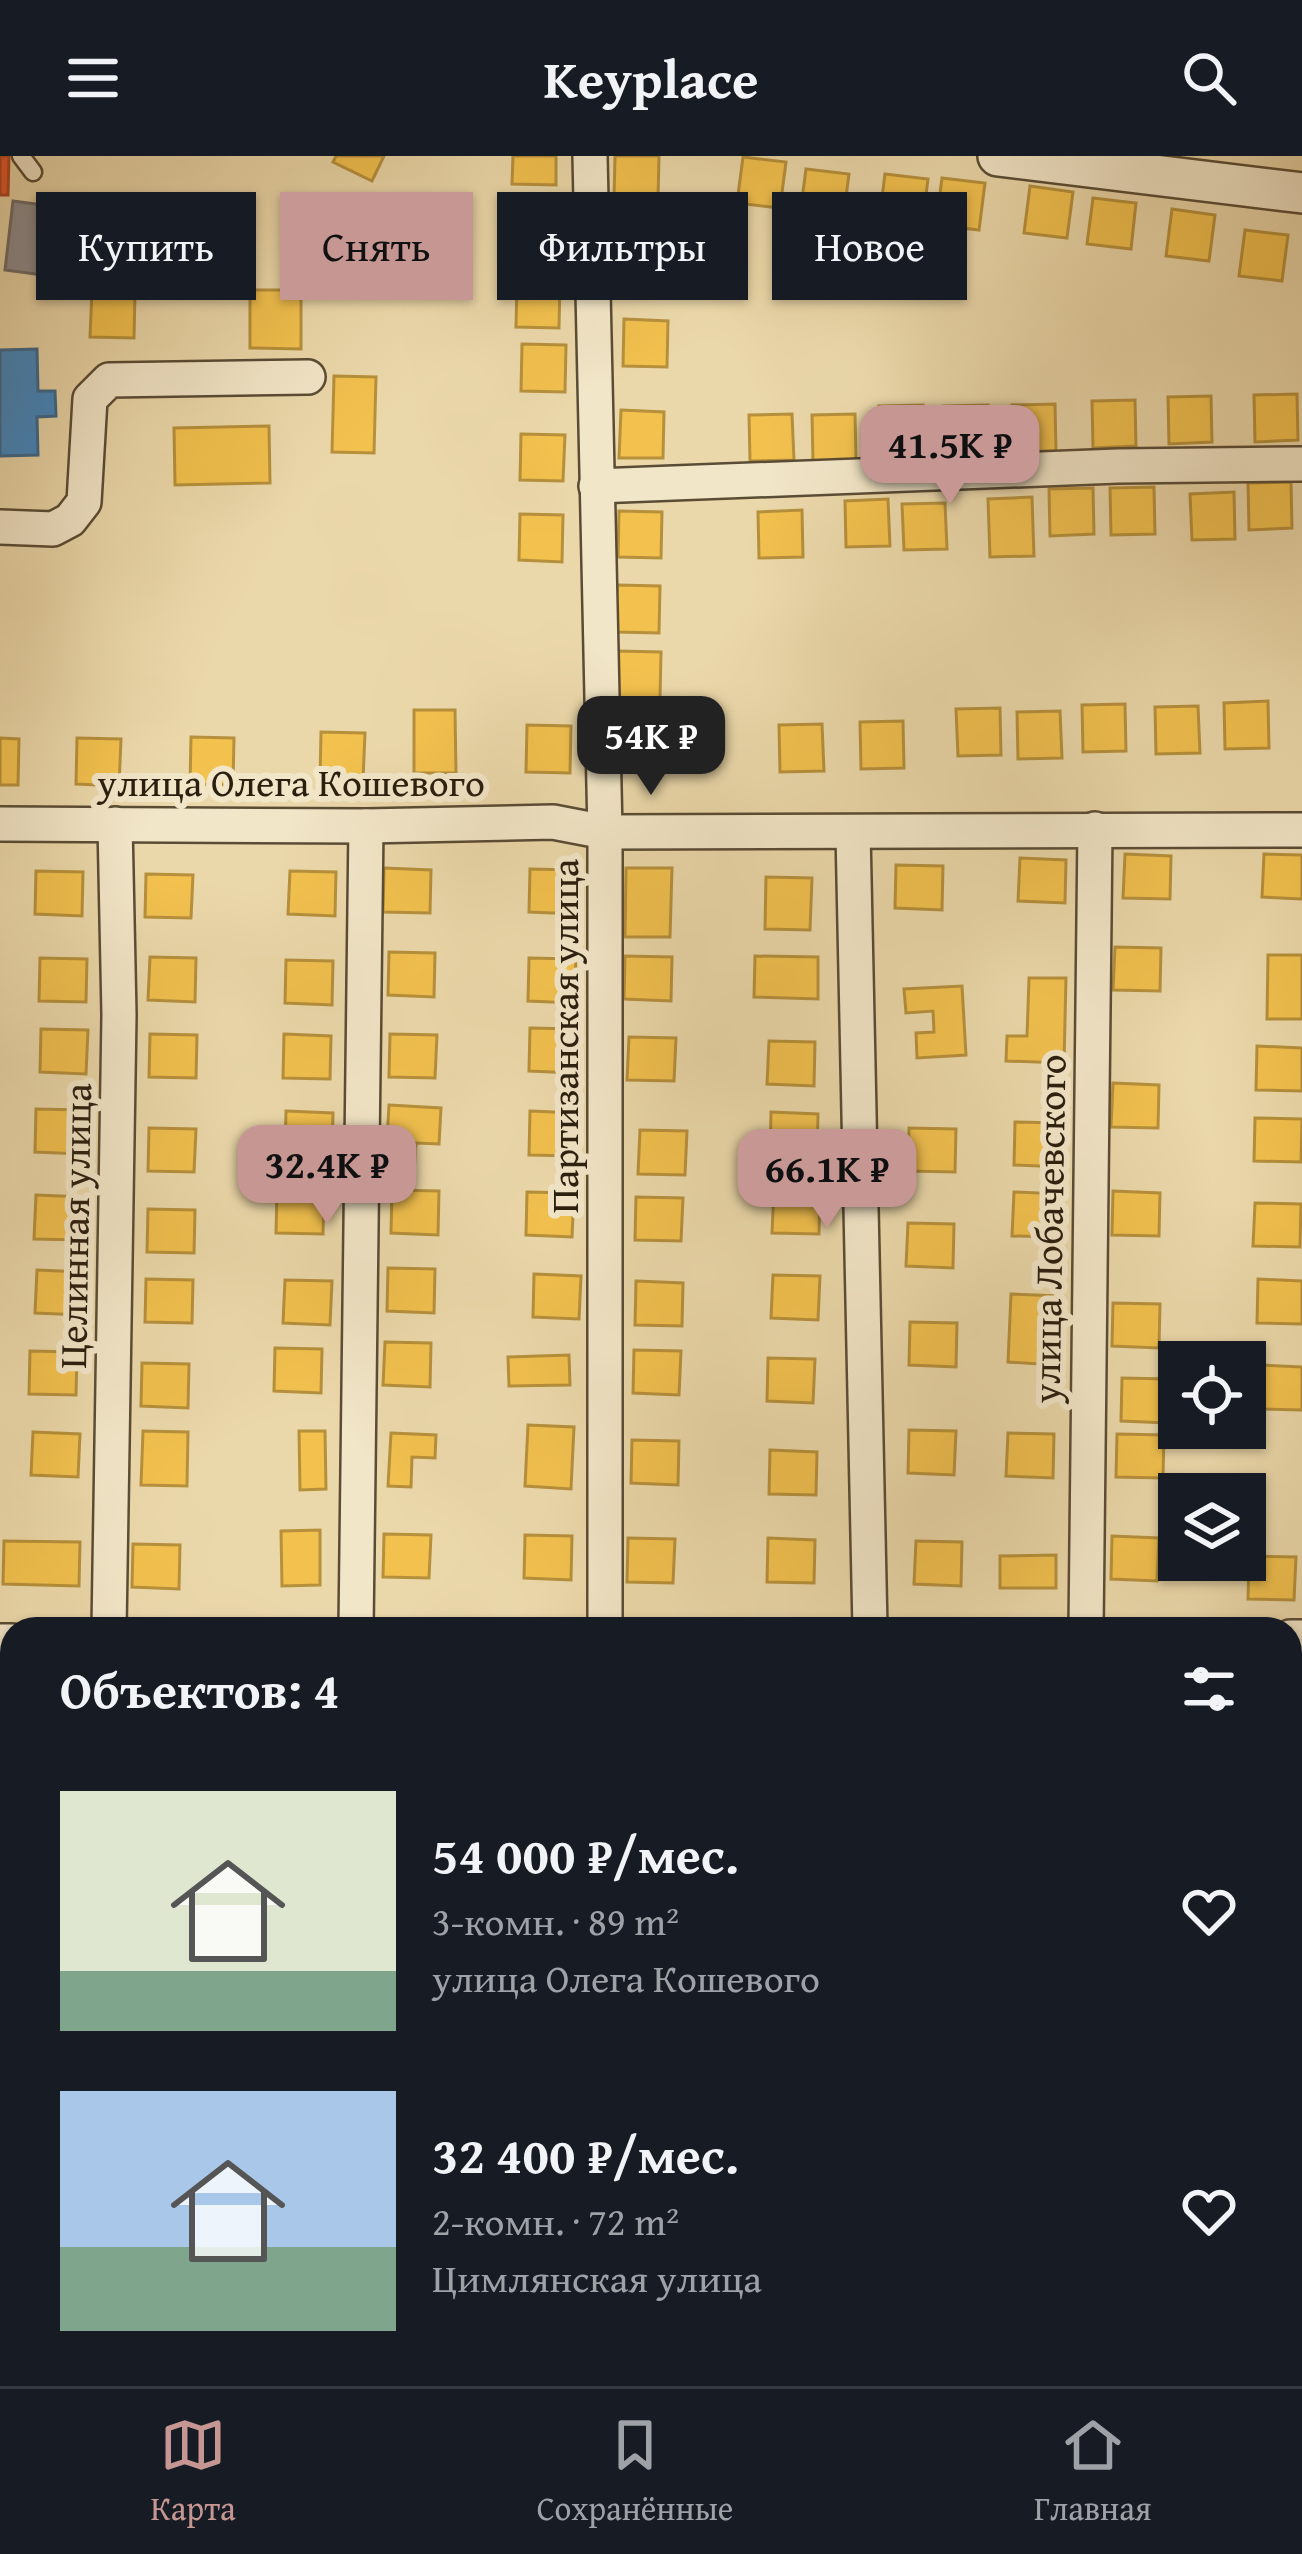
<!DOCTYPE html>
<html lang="ru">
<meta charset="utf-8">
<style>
:root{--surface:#171b24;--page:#20242c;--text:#f1f3f6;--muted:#9ea1a6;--line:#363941;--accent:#c59692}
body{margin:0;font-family:"Gentium Book Plus",serif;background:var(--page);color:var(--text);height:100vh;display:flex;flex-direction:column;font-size:45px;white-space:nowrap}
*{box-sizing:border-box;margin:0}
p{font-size:39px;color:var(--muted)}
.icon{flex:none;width:66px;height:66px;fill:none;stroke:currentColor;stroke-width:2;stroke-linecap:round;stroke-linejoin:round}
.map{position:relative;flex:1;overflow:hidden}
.drawer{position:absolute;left:0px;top:1461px;width:1302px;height:771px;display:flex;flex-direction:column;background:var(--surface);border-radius:36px 36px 0 0;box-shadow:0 3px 9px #0004}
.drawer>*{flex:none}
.hud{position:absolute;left:36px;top:36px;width:1230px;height:108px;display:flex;gap:24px}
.controls{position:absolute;left:1158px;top:1185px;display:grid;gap:24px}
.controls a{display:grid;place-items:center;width:108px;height:108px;border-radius:0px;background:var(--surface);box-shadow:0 3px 9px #0004;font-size:60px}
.price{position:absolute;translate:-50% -102px;padding:0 27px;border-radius:24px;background:var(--accent);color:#111;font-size:39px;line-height:78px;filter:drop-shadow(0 3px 6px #0008)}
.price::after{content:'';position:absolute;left:50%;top:72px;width:36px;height:27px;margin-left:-18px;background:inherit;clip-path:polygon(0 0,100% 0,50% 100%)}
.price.current{background:#222;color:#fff}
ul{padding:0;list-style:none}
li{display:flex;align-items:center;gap:36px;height:300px;padding:0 60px}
li span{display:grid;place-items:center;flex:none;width:336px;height:240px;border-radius:0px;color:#555}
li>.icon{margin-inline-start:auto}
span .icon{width:144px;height:144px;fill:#fffc;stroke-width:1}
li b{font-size:51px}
h2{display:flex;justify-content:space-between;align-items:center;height:144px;padding:0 60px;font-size:51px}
.pill{padding:0 42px;border-radius:0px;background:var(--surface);box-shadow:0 3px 9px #0004;font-size:42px;line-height:108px}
.pill.current{background:var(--accent);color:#111}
header{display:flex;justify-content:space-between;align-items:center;height:156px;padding:0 60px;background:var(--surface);font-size:54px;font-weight:600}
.menu{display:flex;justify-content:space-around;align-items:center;height:168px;border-top:3px solid var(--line);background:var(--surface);font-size:33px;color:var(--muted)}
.menu a{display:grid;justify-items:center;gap:6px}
.menu .current{color:var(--accent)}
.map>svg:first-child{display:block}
</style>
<header><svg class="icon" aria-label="menu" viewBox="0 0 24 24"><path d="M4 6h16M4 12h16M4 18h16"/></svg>Keyplace<svg class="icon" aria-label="search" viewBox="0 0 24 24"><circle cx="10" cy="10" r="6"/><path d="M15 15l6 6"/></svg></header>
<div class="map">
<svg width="1302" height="2230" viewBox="0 0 1302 2230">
<rect width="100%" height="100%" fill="#ebd8aa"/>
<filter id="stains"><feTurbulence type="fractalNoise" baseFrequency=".00167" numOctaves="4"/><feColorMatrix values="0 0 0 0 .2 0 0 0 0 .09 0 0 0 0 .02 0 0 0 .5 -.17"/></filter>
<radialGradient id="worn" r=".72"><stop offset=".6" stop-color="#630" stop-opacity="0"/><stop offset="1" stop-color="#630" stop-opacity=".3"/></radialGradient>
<g fill="#f2c14e" stroke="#b6903b" stroke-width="3">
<path d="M336,0H384L372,25L333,6Z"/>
<path d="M513,0H556V29L512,28Z"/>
<path d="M615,0H659L658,43L614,42Z"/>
<path d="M743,1L786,6L780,52L737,47Z"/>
<path d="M806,13L849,18L843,64L800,59Z"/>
<path d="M885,18L928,23L922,70L879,65Z"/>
<path d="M942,22L985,27L979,74L936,69Z"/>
<path d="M1030,30L1073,36L1067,82L1024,77Z"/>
<path d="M1093,42L1136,47L1131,93L1087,88Z"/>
<path d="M518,48L561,49L560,95L517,94Z"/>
<path d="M1172,53L1215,59L1209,105L1166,100Z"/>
<path d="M1245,74L1288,79L1282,125L1239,120Z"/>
<path d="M623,93L667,95L665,141L622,140Z"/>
<path d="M517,124L560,125L559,172L516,171Z"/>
<path d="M92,134L135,136L134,182L90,181Z"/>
<path d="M250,134H301V193L250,192Z"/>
<path d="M624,163L668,165L667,211L623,210Z"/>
<path d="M522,188L566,189L565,236L521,235Z"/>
<path d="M334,220L376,221L374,297L332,296Z"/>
<path d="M1297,238L1298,284L1255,286L1254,239Z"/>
<path d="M1211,240L1212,286L1169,288L1168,241Z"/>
<path d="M1135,244L1136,290L1093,292L1092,245Z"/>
<path d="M1055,248L1056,295L1013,296L1012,249Z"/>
<path d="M923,249L924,296L880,297L879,250Z"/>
<path d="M988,249L989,295L946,297L944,250Z"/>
<path d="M621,254L664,256L663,302H619Z"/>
<path d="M792,258L794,304L750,305L749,259Z"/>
<path d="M855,258L856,304L813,306L812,259Z"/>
<path d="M269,270L270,327L175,329L174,272Z"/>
<path d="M521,278L565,279L563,325L520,324Z"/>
<path d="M1291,326L1292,372L1249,374L1248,327Z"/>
<path d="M1154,331L1155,378L1111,379L1110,332Z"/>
<path d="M1093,332L1094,378L1050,380L1049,333Z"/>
<path d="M1234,336L1235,383L1192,384L1190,338Z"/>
<path d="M1032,341L1034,400L990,401L988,343Z"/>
<path d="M888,343L890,390L846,391L845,345Z"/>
<path d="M945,347L947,393L904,394L902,348Z"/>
<path d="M802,354L803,401L759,402L758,356Z"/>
<path d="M619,355L662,356L661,402L618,401Z"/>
<path d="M520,358L563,359L562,406L519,404Z"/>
<path d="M617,429L660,430L659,477L615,476Z"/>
<path d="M618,495L661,496L660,543L617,542Z"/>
<path d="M1268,545L1269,592L1225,593L1224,547Z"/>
<path d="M1125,548L1126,595L1083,596L1082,549Z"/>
<path d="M1198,550L1200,597L1156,598L1155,551Z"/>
<path d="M1000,552L1001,599L958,600L956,553Z"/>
<path d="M414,554H455L456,617H414Z"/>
<path d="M1060,555L1062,602L1018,603L1017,556Z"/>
<path d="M622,565L665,566L664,612L621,611Z"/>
<path d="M903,565L904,612L861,613L860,566Z"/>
<path d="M822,568L824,615L780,616L779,569Z"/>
<path d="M527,569L571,570L570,617L526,616Z"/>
<path d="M321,576L365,577L363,624L320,623Z"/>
<path d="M191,581L234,582L233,629L190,628Z"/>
<path d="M0,582L19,583L18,629H0Z"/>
<path d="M77,582L121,583L119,630L76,628Z"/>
<path d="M1125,698L1171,700L1170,743L1123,742Z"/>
<path d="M1264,698L1302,699V743L1262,741Z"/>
<path d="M1020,702L1066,704L1065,747L1018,745Z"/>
<path d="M896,709L943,710L942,754L895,752Z"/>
<path d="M384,712L431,714L430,757L383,756Z"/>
<path d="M626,712H672L670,781H625Z"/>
<path d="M530,713L577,714L576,758L529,756Z"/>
<path d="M36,715L83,716L82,760L35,758Z"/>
<path d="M290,715L336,716L335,760L288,758Z"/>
<path d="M146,718L193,719L191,762L145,761Z"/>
<path d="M766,721L812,722L810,774L765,773Z"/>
<path d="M1115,791L1161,792L1160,835L1113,834Z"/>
<path d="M389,796L435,797L434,841L388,839Z"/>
<path d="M1268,799H1302V863H1267Z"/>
<path d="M625,800L672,801L671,845L624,843Z"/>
<path d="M755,800L818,801V843L754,841Z"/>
<path d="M150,801L196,802L195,846L148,844Z"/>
<path d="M40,802L87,803L86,846L39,845Z"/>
<path d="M529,802L576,803L574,847L528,845Z"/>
<path d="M286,804L333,805L332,849L285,847Z"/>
<path d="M1029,822H1066L1064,907L1006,905L1007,880H1027Z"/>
<path d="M962,830L966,899L917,902L916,877L934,876L933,855L906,857L904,833Z"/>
<path d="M530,872L577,873L575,917L529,915Z"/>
<path d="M41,873L88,874L86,918L40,916Z"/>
<path d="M150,878L197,879L196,922L149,921Z"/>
<path d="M284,878L331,880L330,923L283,922Z"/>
<path d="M390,878L437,879L435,922L389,921Z"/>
<path d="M629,881L676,882L674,925L627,924Z"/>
<path d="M769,885L815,886L814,930L767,928Z"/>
<path d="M1257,890L1302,892V935L1256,934Z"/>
<path d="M1113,927L1159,929L1158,972L1111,971Z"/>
<path d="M389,949L441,952L439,988L416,987L414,1020L385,1018Z"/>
<path d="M36,953L83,954L81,998L35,996Z"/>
<path d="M286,955L333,957L332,1000L285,999Z"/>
<path d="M530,955L577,957L576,1000L529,999Z"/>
<path d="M771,956L818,958L817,1001L770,1000Z"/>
<path d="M1255,962L1302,963L1301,1006L1254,1005Z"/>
<path d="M1015,966L1062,967L1061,1011L1014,1009Z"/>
<path d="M149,972L196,973L194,1016L148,1015Z"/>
<path d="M909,972L956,973L955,1016L908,1015Z"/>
<path d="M640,974L687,975L685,1019L638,1018Z"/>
<path d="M774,1033L820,1034L819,1078L772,1077Z"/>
<path d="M277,1034L324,1035L323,1078L276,1077Z"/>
<path d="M392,1034L439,1035L438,1079L391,1077Z"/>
<path d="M1113,1035L1160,1037L1159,1080L1112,1079Z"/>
<path d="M527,1036L574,1037L572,1081L526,1079Z"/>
<path d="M1014,1036L1061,1038L1059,1081L1012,1080Z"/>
<path d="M36,1039L83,1041L81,1084L34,1083Z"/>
<path d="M636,1041L683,1042L681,1085L635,1084Z"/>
<path d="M1255,1047L1301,1048L1300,1091L1253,1090Z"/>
<path d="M148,1053L195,1054L194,1097L147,1096Z"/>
<path d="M908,1067L954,1068L953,1112L906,1110Z"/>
<path d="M388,1112L435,1113L434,1157L387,1155Z"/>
<path d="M37,1114L83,1116L82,1159L35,1157Z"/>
<path d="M534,1118L581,1120L579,1163L533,1161Z"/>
<path d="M773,1119L820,1120L818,1164L771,1162Z"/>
<path d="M146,1123L193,1124L192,1167L145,1166Z"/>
<path d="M1258,1123L1302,1125V1168L1257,1167Z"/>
<path d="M285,1124L332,1125L330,1169L283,1167Z"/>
<path d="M636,1125L683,1127L682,1170L635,1169Z"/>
<path d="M1011,1138L1059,1140L1055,1209L1008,1206Z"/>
<path d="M1113,1147L1160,1148L1159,1192L1112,1190Z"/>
<path d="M910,1166L957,1167L956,1211L909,1209Z"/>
<path d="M385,1186L431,1187L430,1231L383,1229Z"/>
<path d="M275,1192L322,1193L321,1237L274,1235Z"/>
<path d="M634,1194L681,1195L679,1239L633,1237Z"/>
<path d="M30,1195L77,1196L76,1239L29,1238Z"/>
<path d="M569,1199L570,1229L509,1230L508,1201Z"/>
<path d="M768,1202L815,1203L813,1247L767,1245Z"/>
<path d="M142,1207L189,1208L188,1252L141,1250Z"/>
<path d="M1260,1209L1302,1211V1254L1259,1253Z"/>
<path d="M1122,1222L1169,1223L1168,1267L1121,1265Z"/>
<path d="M528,1269L574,1271L571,1333L525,1330Z"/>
<path d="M909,1274L956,1275L954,1319L908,1317Z"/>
<path d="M143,1275L188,1276L187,1330L141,1329Z"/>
<path d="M299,1275H325L326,1333L300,1334Z"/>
<path d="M33,1276L80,1278L78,1321L31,1319Z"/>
<path d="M391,1277L436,1279L435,1302L412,1301L411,1331L388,1330Z"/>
<path d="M1008,1277L1054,1278L1053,1322L1006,1320Z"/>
<path d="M1117,1278L1164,1279L1163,1322L1116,1321Z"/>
<path d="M632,1284L679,1285L678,1329L631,1327Z"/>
<path d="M770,1294L817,1296L816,1339L769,1338Z"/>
<path d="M320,1374V1429L282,1430L281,1375Z"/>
<path d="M384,1378L431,1379L429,1422L383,1421Z"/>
<path d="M525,1379L572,1380L571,1424L524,1422Z"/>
<path d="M1112,1380L1159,1382L1157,1425L1111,1423Z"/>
<path d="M628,1382L675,1383L673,1427L627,1426Z"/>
<path d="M768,1382L815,1384L814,1427L767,1426Z"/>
<path d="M4,1385L80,1386L79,1430L3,1428Z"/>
<path d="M916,1385L962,1386L961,1430L914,1428Z"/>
<path d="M133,1388L180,1389L179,1433L132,1431Z"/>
<path d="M1056,1399V1432H1000V1400Z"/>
<path d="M1249,1400L1296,1401L1294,1444L1248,1443Z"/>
<path d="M1290,1517L1300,1518L1299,1561H1290Z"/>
<path d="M1290,1667H1302L1300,1725L1290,1724Z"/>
<path d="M0,1690L12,1691V1725H0Z"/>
<rect x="1290" y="1764" width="12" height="59"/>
<path d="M1290,1843L1302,1844V1887H1290Z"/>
<path d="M1290,1932L1302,1933V1976H1290Z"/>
<path d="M1290,2006H1302V2050L1290,2049Z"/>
<rect x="2" y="2112" width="10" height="29"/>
</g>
<path fill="#e4572e" stroke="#ac4624" stroke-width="3" d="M0,0H9L8,39H0Z"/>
<path fill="#3f88c5" stroke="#39688e" stroke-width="3" d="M37,193L38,235H55L56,260L37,261L38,299L0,300V194Z"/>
<path fill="#8d8d92" stroke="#6f6c6a" stroke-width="3" d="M13,45L59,51L51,120L5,114Z"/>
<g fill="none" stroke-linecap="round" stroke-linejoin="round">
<g stroke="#5a4c35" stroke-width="21">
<path id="service" d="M21,0L33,16"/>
</g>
<g stroke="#5a4c35" stroke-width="38">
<g id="minor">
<path d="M590,0L605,676V1473"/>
<path d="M596,330L1118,310L1302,308"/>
<path d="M0,371L53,373L70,364L84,346L90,243L109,224L308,221"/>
<path d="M0,668L366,670L553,666L605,676L1302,674"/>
<path d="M853,676L870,1473"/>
<path d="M109,1473L119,859L115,668"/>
<path d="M356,1473L366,670"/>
<path d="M1086,1473L1095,673"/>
<path d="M1290,1481H1302"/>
<path d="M0,1485H12"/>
<path d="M1290,2216L1302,2215"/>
<path d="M113,2220L114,2230"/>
<path d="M221,2230L1000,2220"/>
</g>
</g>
<g stroke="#5a4c35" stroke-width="44">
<path id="tertiary" d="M998,0L1302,37"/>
</g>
<use href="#service" stroke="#f2e6c8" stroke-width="16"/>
<use href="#minor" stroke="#f2e6c8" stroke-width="33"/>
<use href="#tertiary" stroke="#f2e6c8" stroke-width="39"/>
</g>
<g text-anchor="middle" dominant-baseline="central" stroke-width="12" stroke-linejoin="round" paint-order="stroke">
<g font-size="39" fill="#2a1e0e" stroke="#f2e6c8">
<text x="291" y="625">улица Олега Кошевого</text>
<text transform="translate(563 880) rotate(-90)">Партизанская улица</text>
<text transform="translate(74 1070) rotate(-89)">Целинная улица</text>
<text transform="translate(1048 1073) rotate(-89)">улица Лобачевского</text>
</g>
</g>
<rect width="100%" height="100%" filter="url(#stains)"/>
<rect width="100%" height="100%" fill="url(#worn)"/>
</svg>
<div class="controls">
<a><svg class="icon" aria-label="locate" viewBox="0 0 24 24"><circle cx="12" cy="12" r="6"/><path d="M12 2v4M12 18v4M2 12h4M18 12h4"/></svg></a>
<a><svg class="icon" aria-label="layers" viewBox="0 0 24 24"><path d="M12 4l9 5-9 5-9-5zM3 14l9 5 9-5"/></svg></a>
</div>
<b class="price" style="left:950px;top:351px">41.5K ₽</b>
<b class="price current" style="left:651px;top:642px">54K ₽</b>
<b class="price" style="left:327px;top:1071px">32.4K ₽</b>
<b class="price" style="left:827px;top:1075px">66.1K ₽</b>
<div class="hud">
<a class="pill">Купить</a>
<a class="pill current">Снять</a>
<a class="pill">Фильтры</a>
<a class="pill">Новое</a>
</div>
<section class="drawer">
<h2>Объектов: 4<svg class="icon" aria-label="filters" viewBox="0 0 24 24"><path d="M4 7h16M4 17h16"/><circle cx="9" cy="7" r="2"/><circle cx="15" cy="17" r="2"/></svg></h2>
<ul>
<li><span style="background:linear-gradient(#dfe7d0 75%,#7fa58c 0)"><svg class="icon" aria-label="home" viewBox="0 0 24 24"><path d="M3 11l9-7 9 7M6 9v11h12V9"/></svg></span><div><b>54 000 ₽/мес.</b><p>3-комн. · 89 m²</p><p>улица Олега Кошевого</p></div><svg class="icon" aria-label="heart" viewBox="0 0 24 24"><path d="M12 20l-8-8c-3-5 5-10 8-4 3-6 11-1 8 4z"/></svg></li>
<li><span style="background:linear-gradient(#a9c7e8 65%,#7fa58c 0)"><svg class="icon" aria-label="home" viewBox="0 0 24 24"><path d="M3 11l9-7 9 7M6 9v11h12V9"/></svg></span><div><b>32 400 ₽/мес.</b><p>2-комн. · 72 m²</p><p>Цимлянская улица</p></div><svg class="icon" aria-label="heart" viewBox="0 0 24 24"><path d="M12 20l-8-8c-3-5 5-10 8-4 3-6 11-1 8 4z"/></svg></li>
</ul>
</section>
</div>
<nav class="menu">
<a class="current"><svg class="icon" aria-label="map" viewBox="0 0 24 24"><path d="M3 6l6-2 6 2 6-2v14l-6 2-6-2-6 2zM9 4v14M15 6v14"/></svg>Карта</a>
<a><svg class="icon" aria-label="saved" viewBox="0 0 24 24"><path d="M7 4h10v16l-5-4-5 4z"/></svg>Сохранённые</a>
<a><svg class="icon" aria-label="home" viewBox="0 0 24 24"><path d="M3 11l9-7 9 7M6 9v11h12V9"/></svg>Главная</a>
</nav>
